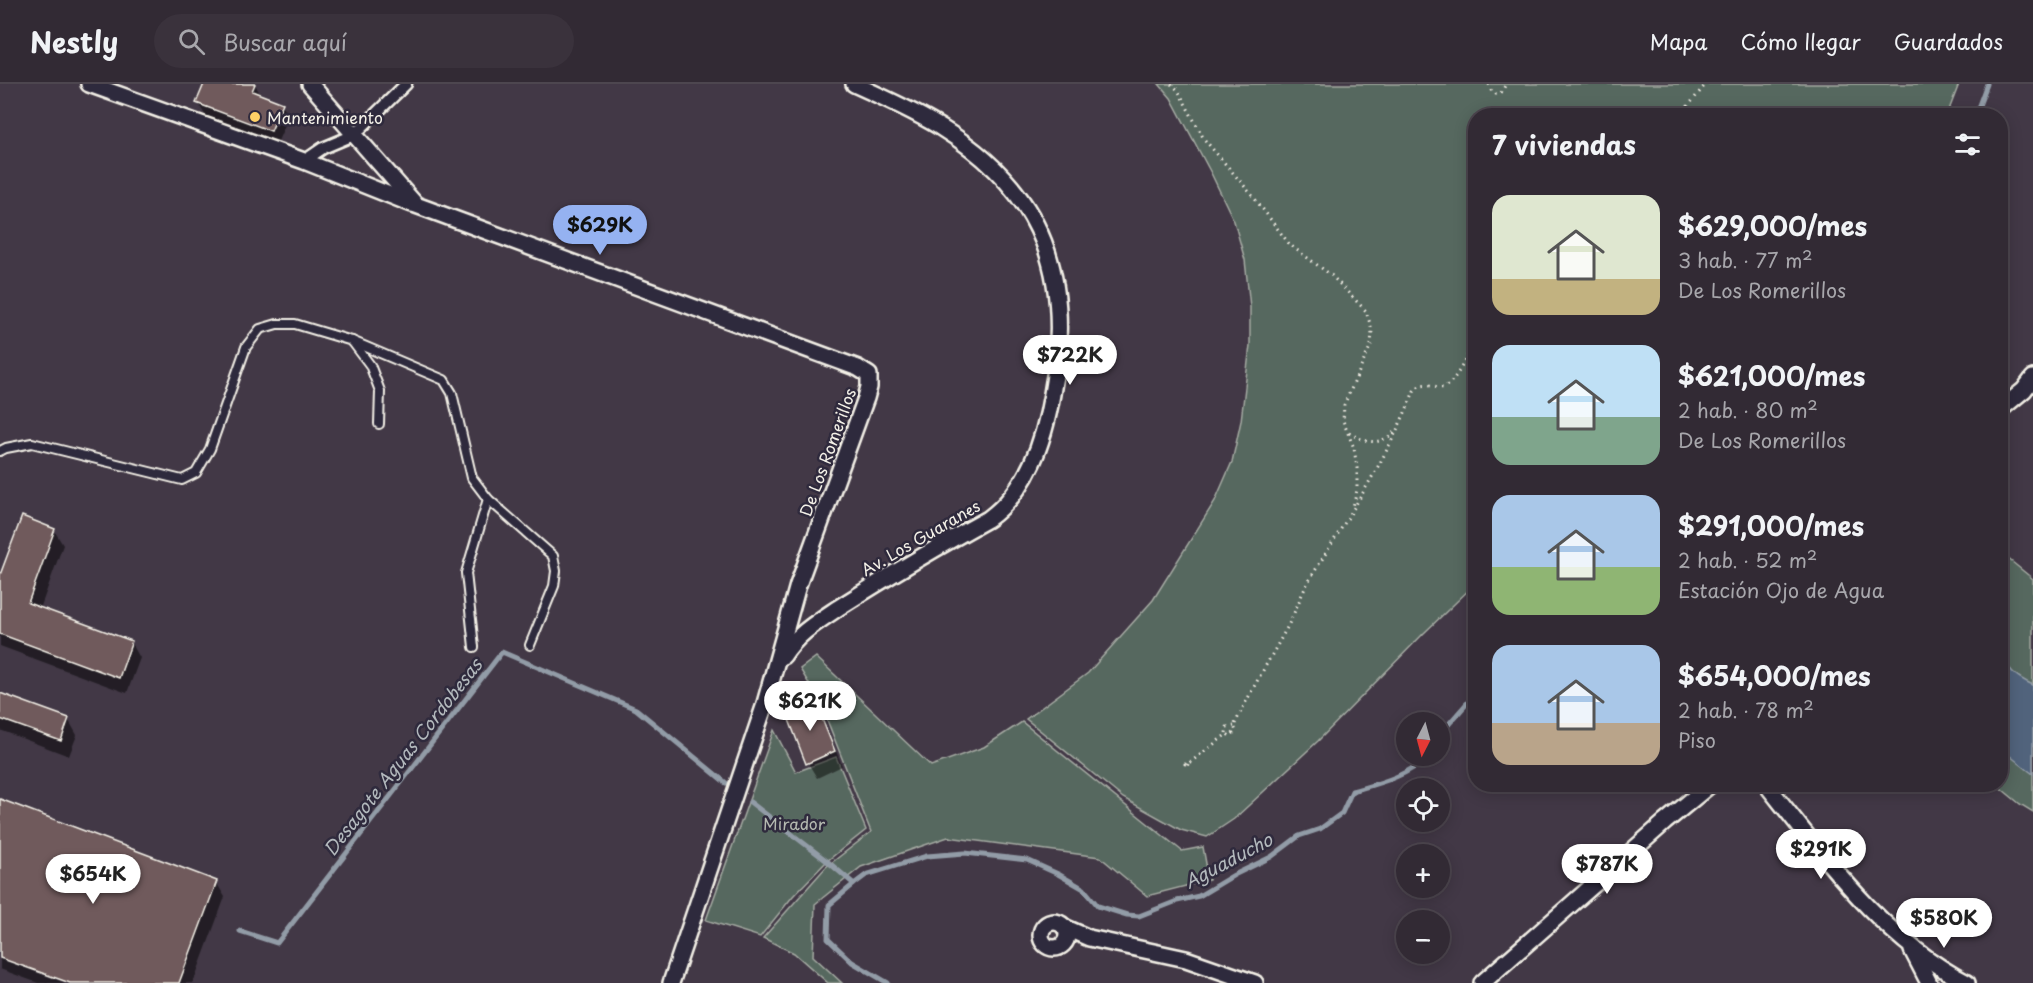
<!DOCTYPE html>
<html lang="es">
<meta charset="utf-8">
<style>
:root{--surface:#322a34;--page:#3a323c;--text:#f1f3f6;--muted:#a8a7ac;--line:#4d464f;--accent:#95b2f1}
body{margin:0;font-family:"Playpen Sans",sans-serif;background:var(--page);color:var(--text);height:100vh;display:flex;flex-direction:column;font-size:22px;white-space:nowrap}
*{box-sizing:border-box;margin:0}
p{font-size:20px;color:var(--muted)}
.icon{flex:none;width:33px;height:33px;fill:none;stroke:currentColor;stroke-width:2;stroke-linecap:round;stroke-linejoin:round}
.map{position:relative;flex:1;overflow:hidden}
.drawer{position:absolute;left:1468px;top:24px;width:540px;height:684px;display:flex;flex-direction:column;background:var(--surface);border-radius:24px;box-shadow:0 3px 15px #0003,0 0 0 2px var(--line)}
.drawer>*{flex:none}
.needle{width:39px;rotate:186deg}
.fabs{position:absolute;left:1396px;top:628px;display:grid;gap:12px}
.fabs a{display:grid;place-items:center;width:54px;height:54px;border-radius:50%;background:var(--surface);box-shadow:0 3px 15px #0003,0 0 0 2px var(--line);font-size:30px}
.price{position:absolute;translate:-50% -51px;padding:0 14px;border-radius:21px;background:#fff;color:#222;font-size:20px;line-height:39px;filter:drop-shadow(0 2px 3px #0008)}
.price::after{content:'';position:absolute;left:50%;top:36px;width:18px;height:14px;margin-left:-9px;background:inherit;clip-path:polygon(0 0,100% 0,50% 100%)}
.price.on{background:var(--accent);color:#111}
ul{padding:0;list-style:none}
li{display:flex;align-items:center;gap:18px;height:150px;padding:0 24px}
li span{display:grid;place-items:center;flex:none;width:168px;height:120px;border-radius:18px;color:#555}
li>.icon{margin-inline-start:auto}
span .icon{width:72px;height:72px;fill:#fffc;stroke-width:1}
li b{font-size:26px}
h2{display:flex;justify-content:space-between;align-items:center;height:72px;padding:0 24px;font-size:26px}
header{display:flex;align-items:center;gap:36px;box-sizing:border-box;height:84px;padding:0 30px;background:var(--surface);border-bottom:2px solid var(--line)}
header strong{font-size:28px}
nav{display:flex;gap:33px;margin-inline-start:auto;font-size:21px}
.search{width:420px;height:54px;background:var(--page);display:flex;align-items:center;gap:15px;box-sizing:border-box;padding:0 21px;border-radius:33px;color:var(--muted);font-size:22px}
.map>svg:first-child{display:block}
</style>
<header>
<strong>Nestly</strong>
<div class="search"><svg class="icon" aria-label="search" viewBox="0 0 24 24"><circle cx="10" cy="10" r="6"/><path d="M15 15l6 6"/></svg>Buscar aquí</div>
<nav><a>Mapa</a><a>Cómo llegar</a><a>Guardados</a></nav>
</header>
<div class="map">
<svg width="2033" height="899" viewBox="0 0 2033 899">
<rect width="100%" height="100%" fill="#423846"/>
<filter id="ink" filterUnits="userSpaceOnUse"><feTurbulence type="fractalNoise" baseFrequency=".0167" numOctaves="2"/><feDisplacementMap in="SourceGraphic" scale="12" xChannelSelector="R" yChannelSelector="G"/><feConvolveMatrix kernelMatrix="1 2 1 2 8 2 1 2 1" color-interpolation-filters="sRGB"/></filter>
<g filter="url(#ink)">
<g fill="#57675f" stroke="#a6aca4" stroke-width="1.5">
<path d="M1159,0H1959L1947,31L1476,32V499L1423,550L1318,657L1234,735L1207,753L1181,746L1123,714L1026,635L1088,589L1153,516L1215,417L1232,378L1241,337L1250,261V223L1245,176L1234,137L1211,89L1171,14Z"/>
<path d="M2001,469L2033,495V728L2020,720L1997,701L2001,700Z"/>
<path d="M816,573L931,682L984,663L1022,638L1182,767L1203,763L1209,796L1147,812L1100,773L948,753L861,783L815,820L813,872L842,899H828L794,869L763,854L826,783L871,748L820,618L800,585Z"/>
<path d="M774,646L796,688L836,673L866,746L827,777L793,812L760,853L706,836Z"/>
</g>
<path fill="#51647c" stroke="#929ca7" stroke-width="1.5" d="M2001,567C2007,586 2016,593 2033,601V690L2001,665Z"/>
<g fill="#0007">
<path d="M205,0H255L261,12L282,20L289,32L278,57L205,31L198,19Z"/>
<path d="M54,446L63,461L40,525L131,558L140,574L127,609L0,562V495Z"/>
<path d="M0,610L68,635L77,651L69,672L0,646Z"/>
<path d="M814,617L822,632L842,682L817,694L808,679Z"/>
<path d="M0,716L216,798L225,813L193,899H75L0,872Z"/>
<path d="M0,875L66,899H38L0,885Z"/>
</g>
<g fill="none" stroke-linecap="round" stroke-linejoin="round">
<g stroke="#929ca7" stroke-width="5">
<path d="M1975,32L1987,0"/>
<path d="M1440,659L1448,641L1476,609"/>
<path d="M750,718L827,777L854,800L829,821L828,855L852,878L888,899"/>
<path d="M854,800L866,791L927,772L965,769L1027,776L1058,790L1084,805L1098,822L1127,831L1139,832L1177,817L1199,812L1234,791L1271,773L1299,752L1320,745L1342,729L1352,707C1383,698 1405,693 1429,672"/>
<path d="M240,847L277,859L502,568L636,625L726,699"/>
</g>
</g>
<g fill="#6f5a5c" stroke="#f4f1e8" stroke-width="1.5">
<path d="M204,0H255L252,7L283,19L271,47L196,19Z"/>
<path d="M22,432L55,445L28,519L132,557L119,594L0,550V491Z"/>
<path d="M0,609L69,634L61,657L0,635Z"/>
<path d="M814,615L835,667L806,680L786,628Z"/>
<path d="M0,715L217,797L179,899H70L0,874Z"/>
</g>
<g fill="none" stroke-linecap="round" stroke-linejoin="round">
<g stroke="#f4f1e8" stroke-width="12">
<g id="service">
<path d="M352,257L370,281L380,307L379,340"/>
<path d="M0,367L6,364L32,359L182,396L196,389L210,365L246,263L260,245L277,240H295L352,257L444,296L452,309L472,394L488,415L553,472L556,487L554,502L530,561"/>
<path d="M474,563L466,489L488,415"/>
</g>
</g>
<g stroke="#f4f1e8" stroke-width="15">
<path id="pedestrian" d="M304,77L323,64L354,51L406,0"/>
</g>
<g stroke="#f4f1e8" stroke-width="20">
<g id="minor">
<path d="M89,0L304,77L412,120"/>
<path d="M310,0L416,121L858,284L869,291V303L866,314L798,501L764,623L671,899"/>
<path d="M2001,325L2024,306L2033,294"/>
<path d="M783,572C797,550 817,538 838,524C887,493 937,463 988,435C1028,406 1044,357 1052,310C1073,195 1045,108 943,45C915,27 884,14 854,0"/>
<path d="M1766,700C1826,775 1881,854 1967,899"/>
<circle cx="1054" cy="851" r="13"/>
<path d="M1064,843L1089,854L1186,875L1255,899"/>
<path d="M1912,866L1929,899"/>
<path d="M1482,899L1665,738L1711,700"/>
</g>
</g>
<g stroke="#f4f1e8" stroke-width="3" stroke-dasharray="1.5 4.5" stroke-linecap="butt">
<path d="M1171,0L1178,6L1204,55L1252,111L1290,161L1331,191L1366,227L1372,246L1371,261L1344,321L1343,337L1354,364L1357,384V406L1353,423"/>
<path d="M1489,0L1491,6L1496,10L1501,9L1506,0"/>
<path d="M1680,32L1706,0"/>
<path d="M1349,349C1365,358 1379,363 1394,348"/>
<path d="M1226,649L1227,643L1234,642"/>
<path d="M1188,680L1187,683L1185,680H1188L1227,650L1230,652L1236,647L1234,642C1249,610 1267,580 1284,549C1294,532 1300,512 1310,495C1347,434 1388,374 1414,307C1423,296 1431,302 1443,304C1459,295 1466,271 1476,256"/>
</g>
<use href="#service" stroke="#2f2a3d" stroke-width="8"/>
<use href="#pedestrian" stroke="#2f2a3d" stroke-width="10"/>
<use href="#minor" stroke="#2f2a3d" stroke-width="15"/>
</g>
</g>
<circle fill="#ffd166" stroke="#2f2a3d" stroke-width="2" cx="255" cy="33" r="6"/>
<g text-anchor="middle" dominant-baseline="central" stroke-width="5" stroke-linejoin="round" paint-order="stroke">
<g font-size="16" fill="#f4f1e8" stroke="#2f2a3d" text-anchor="start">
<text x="267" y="33">Mantenimiento</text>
</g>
<g font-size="16" fill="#f4f1e8" stroke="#2f2a3d">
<text transform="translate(827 368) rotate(-70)">De Los Romerillos</text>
<text transform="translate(920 453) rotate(-30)">Av. Los Guaranes</text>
</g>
<g font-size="16" fill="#b5bab1" stroke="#2f2a3d">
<text x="794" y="739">Mirador</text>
</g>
<g font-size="18" font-style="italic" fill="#b3b9bd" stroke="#2f2a3d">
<text transform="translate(402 673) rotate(-52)">Desagote Aguas Cordobesas</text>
<text transform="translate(1228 776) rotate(-28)">Aguaducho</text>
</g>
</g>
</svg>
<div class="fabs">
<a><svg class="needle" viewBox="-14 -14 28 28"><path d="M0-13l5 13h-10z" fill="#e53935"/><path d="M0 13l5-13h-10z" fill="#a8a7ac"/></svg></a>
<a><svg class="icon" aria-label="locate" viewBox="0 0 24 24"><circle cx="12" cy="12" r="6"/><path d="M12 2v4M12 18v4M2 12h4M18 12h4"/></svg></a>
<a>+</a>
<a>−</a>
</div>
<b class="price on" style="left:600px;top:172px">$629K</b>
<b class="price" style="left:1070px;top:302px">$722K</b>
<b class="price" style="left:810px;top:648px">$621K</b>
<b class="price" style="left:1821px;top:796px">$291K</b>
<b class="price" style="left:1607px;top:811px">$787K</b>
<b class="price" style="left:93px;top:821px">$654K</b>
<b class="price" style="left:1944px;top:865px">$580K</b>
<section class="drawer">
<h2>7 viviendas<svg class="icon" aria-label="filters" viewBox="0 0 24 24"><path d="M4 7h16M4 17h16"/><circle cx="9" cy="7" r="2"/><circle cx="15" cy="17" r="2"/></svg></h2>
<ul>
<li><span style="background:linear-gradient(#dfe7d0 70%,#c2b280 0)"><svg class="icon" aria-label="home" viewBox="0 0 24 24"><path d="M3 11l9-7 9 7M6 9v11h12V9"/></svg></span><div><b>$629,000/mes</b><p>3 hab. · 77 m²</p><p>De Los Romerillos</p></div></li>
<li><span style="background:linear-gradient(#bfe0f5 60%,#7fa58c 0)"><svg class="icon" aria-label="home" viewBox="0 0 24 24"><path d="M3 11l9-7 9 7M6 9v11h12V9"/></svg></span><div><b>$621,000/mes</b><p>2 hab. · 80 m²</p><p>De Los Romerillos</p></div></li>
<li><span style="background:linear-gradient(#a9c7e8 60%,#8fb573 0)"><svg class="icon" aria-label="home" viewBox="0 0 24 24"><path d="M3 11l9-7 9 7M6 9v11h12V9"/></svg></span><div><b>$291,000/mes</b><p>2 hab. · 52 m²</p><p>Estación Ojo de Agua</p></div></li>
<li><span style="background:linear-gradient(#a9c7e8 65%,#b9a48a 0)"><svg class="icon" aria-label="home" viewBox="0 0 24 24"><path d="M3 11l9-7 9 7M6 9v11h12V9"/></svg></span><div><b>$654,000/mes</b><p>2 hab. · 78 m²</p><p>Piso</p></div></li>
</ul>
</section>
</div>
